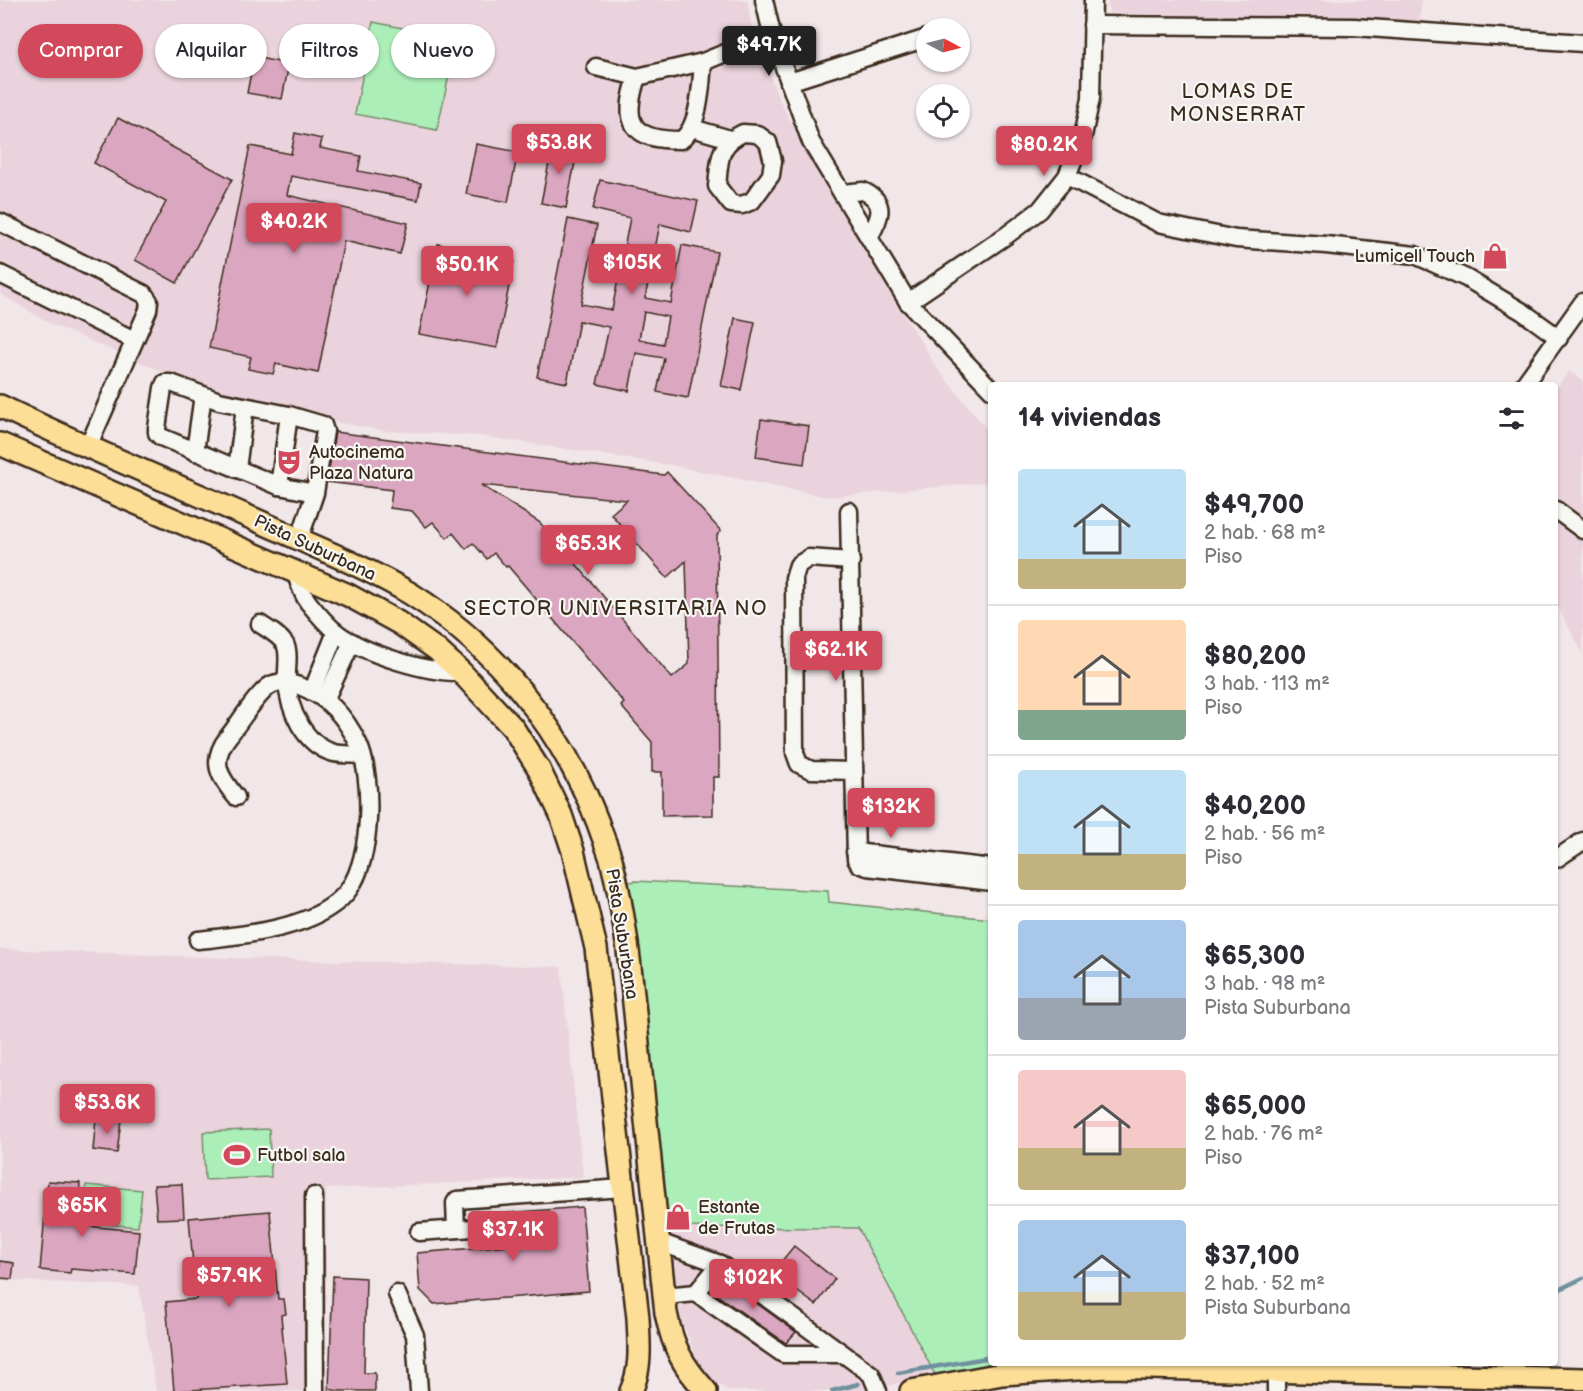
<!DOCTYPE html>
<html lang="es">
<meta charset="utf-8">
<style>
:root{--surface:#fff;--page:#f2f2f3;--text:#2b2b33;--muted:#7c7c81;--line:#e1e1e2;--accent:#d1495b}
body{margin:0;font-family:"Balsamiq Sans",sans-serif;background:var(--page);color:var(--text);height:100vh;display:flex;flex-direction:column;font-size:22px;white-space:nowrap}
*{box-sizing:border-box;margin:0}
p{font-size:20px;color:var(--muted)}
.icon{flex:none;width:33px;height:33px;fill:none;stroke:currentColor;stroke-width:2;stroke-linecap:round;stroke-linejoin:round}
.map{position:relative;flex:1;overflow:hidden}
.side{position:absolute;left:988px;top:382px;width:570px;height:984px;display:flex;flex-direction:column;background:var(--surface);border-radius:6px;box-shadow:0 2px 4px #0004}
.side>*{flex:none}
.banner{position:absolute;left:18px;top:24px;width:570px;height:54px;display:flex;gap:12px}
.needle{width:39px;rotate:97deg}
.buttons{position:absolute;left:916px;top:18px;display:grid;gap:12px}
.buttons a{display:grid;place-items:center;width:54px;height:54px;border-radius:50%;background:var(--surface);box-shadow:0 2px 4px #0004;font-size:30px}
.price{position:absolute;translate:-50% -51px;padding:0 14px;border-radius:6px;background:var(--accent);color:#fff;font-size:20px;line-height:39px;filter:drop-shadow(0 2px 3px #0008)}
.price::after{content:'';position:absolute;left:50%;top:36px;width:18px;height:14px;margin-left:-9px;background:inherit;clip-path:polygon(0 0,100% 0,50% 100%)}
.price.on{background:#222;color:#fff}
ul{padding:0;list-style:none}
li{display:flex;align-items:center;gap:18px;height:150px;padding:0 30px}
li+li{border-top:2px solid var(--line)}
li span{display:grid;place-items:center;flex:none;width:168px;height:120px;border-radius:6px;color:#555}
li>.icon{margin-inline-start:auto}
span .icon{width:72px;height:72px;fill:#fffc;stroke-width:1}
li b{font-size:26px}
h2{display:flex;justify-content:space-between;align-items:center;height:72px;padding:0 30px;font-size:26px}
.chip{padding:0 21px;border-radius:27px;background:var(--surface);box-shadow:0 2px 4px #0004;font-size:21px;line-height:54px}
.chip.on{background:var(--accent);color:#fff}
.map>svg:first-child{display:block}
</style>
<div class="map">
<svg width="1583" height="1391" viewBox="0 0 1583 1391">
<rect width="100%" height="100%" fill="#f1e6e8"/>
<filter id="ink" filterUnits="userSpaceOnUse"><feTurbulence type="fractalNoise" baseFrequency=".0167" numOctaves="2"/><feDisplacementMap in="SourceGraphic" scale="12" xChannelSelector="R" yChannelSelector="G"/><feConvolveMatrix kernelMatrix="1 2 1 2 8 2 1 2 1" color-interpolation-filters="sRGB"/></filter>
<g filter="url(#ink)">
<g fill="#ead3dc">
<path d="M0,0H747L753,36L780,101L829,193L937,368L991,435V482L828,497L670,465L481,436L387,431L330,421L185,381L55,326L0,294Z"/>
<path d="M1108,0H1421L1420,22L1109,13Z"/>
<path d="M1569,371L1583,381V653L1556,604V389Z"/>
<path d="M0,949L229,958L561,967L583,1177L326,1189V1391H156L139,1286L0,1280Z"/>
<path d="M666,1227L859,1228L934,1374L867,1391H729L704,1375L678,1312Z"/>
</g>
<g fill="#aceeb8" stroke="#748c6b" stroke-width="1.5">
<path d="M373,22L457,39L437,130L355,114Z"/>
<path d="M635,881L828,891L829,902L991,919L992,1364H1058L940,1384L858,1228L666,1227L616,885Z"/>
<path d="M269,1129L271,1177L205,1180L203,1132Z"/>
<path d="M86,1185L142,1190L138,1227L82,1222Z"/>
</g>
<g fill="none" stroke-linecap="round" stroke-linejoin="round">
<g stroke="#6f919e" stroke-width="4.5">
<path d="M1556,1291L1583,1278"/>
<path d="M898,1373L992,1357"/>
<path d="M832,1391L858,1384"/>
</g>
</g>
<g fill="#dba6c0" stroke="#3b2a1e" stroke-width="1.5" fill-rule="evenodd">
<path d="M254,57L289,64L282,99L247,93Z"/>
<path d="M118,118L232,179L177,283L135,260L166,202L94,163Z"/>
<path d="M295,133L322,139L320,148L361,156L358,171L421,183L418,200L291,176L287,195L408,223L400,254L344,241L318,373L276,364L273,374L248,369L251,357L209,348L250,146L291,154Z"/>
<path d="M553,142L578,147L566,208L541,203Z"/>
<path d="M476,144L518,152L508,202L466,194Z"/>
<path d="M600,180L698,201L691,232L660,224L645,298L671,303L682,245L717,252L688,398L657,392L664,358L636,353L629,391L597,384L609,327L579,321L567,383L537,377L568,219L597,225L581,304L612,310L630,218L593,209ZM644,312L668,317L663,344L639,339Z"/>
<path d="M438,244L514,260L497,348L419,334Z"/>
<path d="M735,318L755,322L741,390L721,386Z"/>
<path d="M761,419L809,426L804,464L756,457Z"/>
<path d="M335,432L664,475L667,472L721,531L717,535L719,777H713V815L662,816V772H652V742L621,706L624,703L508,566L506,567L494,553L487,559L473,543L466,549L453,533L447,538L433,522L426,527L412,511L390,508L392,490L327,482ZM481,485L627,500L611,514L667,578L686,561L689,664L672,678L551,534L539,522Z"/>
<path d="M96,1118L121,1120L117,1153L93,1150Z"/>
<path d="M48,1181L80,1183L77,1225L139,1231L135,1274L71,1269L70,1273L40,1270Z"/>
<path d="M182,1184L184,1218L157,1219L154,1185Z"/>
<path d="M582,1207L589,1291L434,1304L420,1290L417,1253L510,1245V1225L508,1213Z"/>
<path d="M270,1211L278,1299H284L286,1314L281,1315L287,1384L174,1391L166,1302L196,1299L189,1218Z"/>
<path d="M794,1246L835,1279L816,1305L772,1273Z"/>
<path d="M0,1261L14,1263L12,1279L0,1278Z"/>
<path d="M333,1276L366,1278L364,1373H375V1391H338L329,1389Z"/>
<path d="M722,1278L796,1332L786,1343L711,1291Z"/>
</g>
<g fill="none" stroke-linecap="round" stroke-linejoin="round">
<g stroke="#3b2a1e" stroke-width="21">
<g id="minor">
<path d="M764,0L772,34L811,142L908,302L992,390"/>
<path d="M1092,25L1354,27L1583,43"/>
<path d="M596,67L637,77L703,62L772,34"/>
<path d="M637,77C622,123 631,140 681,140C700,127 701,84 703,62"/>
<path d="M789,82L927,38"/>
<path d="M692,128L730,139"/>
<path d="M743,133L757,134L768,142L773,161L771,175L752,201L742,205L731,204L717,186C720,161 717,145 743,133Z"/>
<path d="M1067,176L1158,223L1236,239L1326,245L1415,255L1466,278L1523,312L1559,338"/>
<path d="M842,193L863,191C888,202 880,219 869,237"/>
<path d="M0,222L144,294L149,301L148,310L88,447"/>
<path d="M0,274L134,340"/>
<path d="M908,302L1007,235L1040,210L1067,176L1083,136L1091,98L1093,0"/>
<path d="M1523,386L1583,302"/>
<path d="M195,452L203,395"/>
<path d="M237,469L245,407"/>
<path d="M279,486L289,415"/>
<path d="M1556,510L1583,530"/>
<path d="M849,511L856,859L859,864L867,867L992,882"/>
<path d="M299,540L315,493L325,431L323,425L289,415L219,401L171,383H165L163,388L157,428V433L161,437L279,486L315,493"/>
<path d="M851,561L809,558L798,565L794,578L795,753L799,764L811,770L854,771"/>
<path d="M295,572C299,582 302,594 308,602C316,612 327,625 337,633C365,654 427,673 461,672"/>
<path d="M260,624C269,630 279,635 285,644C290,653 286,670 287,680C288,709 304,745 334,753C343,755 353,754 362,755"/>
<path d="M312,692L336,632"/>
<path d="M325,700L352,642"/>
<path d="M855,852L992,868"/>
<path d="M1556,859L1583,841"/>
<path d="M198,940C237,936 297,930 330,907C336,903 345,895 349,889C372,857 374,778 358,743C346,718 328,697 302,687C292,683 280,680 271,685C258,692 238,725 228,737C209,762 220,777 236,797"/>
<path d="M314,1196L315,1391"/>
<path d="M456,1229L455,1203L457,1200L623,1188"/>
<path d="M419,1232L500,1226"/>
<path d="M659,1242L720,1264L871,1374L878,1391"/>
<path d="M696,1293L720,1264"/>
<path d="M397,1294L415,1335L419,1391"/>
<path d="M664,1296L696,1293L783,1354H843"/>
<path d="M1276,1391V1371"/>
</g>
</g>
<g stroke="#3b2a1e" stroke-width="26">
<g id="major">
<path d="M0,406C92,451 187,489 281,531C324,551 370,569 411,594C496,647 562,729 598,823C602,835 607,847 611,859C628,925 633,995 640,1063C649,1147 657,1230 666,1313C673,1347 682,1365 706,1391"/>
<path d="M0,444L348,595L399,623L437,650L461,672L513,728L539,769L561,815L573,851L596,948L638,1318C639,1343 642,1368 631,1391"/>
<path d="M911,1391L1002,1374L1108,1367L1583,1379"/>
</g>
</g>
<use href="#minor" stroke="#f6f6f2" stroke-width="16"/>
<use href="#major" stroke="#fcde96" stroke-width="21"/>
</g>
</g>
<defs>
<g id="shop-bare" transform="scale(2.07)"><path d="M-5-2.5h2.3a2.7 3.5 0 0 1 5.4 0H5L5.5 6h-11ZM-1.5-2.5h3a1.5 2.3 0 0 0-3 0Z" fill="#d1495b" stroke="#f6f6f2" stroke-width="2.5" paint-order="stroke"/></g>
<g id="theatre-bare" transform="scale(2.07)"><path d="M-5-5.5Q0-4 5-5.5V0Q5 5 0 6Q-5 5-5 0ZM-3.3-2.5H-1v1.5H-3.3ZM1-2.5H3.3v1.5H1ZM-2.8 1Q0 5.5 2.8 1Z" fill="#d1495b" stroke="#f6f6f2" stroke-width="2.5" paint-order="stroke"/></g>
<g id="stadium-bare" transform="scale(2.07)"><path d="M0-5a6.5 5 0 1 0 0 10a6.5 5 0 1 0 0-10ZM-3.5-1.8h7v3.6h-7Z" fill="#d1495b" stroke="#f6f6f2" stroke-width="2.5" paint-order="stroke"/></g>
</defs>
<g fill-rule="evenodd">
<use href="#shop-bare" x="1495" y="256"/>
<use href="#theatre-bare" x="289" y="462"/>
<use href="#stadium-bare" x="237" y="1155"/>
<use href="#shop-bare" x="678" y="1217"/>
</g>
<g text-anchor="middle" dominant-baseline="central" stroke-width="4.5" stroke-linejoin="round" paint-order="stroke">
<g font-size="18" fill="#3b2a1e" stroke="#f6f6f2" text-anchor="start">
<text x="1475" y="256" text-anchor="end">Lumicell Touch</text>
<text x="309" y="452">Autocinema<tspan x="309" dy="21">Plaza Natura</tspan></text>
<text x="257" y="1155">Futbol sala</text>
<text x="698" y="1207">Estante<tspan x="698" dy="21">de Frutas</tspan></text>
</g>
<g font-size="18" fill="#3b2a1e" stroke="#f6f6f2">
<text transform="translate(315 548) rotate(25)">Pista Suburbana</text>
<text transform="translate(622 934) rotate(81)">Pista Suburbana</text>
</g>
<g font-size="20" letter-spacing="1.5" fill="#3b2a1e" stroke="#f6f6f2">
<text x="1238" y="92">LOMAS DE<tspan x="1238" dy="23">MONSERRAT</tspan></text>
<text x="616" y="609">SECTOR UNIVERSITARIA NO</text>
</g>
</g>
</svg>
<div class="buttons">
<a><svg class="needle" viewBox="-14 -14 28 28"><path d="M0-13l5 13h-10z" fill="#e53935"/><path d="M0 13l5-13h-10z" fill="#7c7c81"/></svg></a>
<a><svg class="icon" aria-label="locate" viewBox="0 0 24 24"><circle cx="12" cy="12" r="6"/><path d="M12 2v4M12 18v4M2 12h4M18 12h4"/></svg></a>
</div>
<b class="price on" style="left:769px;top:77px">$49.7K</b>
<b class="price" style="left:559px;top:175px">$53.8K</b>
<b class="price" style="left:1044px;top:177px">$80.2K</b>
<b class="price" style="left:294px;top:254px">$40.2K</b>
<b class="price" style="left:632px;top:295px">$105K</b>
<b class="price" style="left:467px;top:297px">$50.1K</b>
<b class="price" style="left:588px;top:576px">$65.3K</b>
<b class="price" style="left:836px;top:682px">$62.1K</b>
<b class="price" style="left:891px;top:839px">$132K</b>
<b class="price" style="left:107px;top:1135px">$53.6K</b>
<b class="price" style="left:82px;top:1238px">$65K</b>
<b class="price" style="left:513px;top:1262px">$37.1K</b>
<b class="price" style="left:229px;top:1308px">$57.9K</b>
<b class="price" style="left:753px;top:1310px">$102K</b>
<div class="banner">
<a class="chip on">Comprar</a>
<a class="chip">Alquilar</a>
<a class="chip">Filtros</a>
<a class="chip">Nuevo</a>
</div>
<section class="side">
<h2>14 viviendas<svg class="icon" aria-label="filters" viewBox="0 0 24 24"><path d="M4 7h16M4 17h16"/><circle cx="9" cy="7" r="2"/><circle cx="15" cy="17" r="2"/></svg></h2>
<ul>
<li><span style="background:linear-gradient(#bfe0f5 75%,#c2b280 0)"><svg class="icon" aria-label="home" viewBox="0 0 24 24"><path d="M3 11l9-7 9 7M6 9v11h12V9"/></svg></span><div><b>$49,700</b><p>2 hab. · 68 m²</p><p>Piso</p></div></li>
<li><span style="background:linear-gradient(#ffd9b3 75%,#7fa58c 0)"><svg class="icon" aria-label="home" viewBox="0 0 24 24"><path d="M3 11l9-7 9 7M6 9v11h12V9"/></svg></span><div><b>$80,200</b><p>3 hab. · 113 m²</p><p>Piso</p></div></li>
<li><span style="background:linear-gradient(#bfe0f5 70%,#c2b280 0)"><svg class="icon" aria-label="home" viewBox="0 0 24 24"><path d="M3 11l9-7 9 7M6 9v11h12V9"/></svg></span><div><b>$40,200</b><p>2 hab. · 56 m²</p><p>Piso</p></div></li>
<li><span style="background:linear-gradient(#a9c7e8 65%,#9aa5b1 0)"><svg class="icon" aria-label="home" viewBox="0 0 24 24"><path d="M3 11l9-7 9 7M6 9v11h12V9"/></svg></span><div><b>$65,300</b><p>3 hab. · 98 m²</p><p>Pista Suburbana</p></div></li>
<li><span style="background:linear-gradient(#f6c9c9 65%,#c2b280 0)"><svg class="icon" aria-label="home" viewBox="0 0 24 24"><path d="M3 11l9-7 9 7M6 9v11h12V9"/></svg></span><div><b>$65,000</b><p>2 hab. · 76 m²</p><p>Piso</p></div></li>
<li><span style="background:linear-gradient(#a9c7e8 60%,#c2b280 0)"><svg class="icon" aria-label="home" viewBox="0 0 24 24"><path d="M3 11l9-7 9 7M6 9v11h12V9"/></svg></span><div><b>$37,100</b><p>2 hab. · 52 m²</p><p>Pista Suburbana</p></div></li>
</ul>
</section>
</div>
